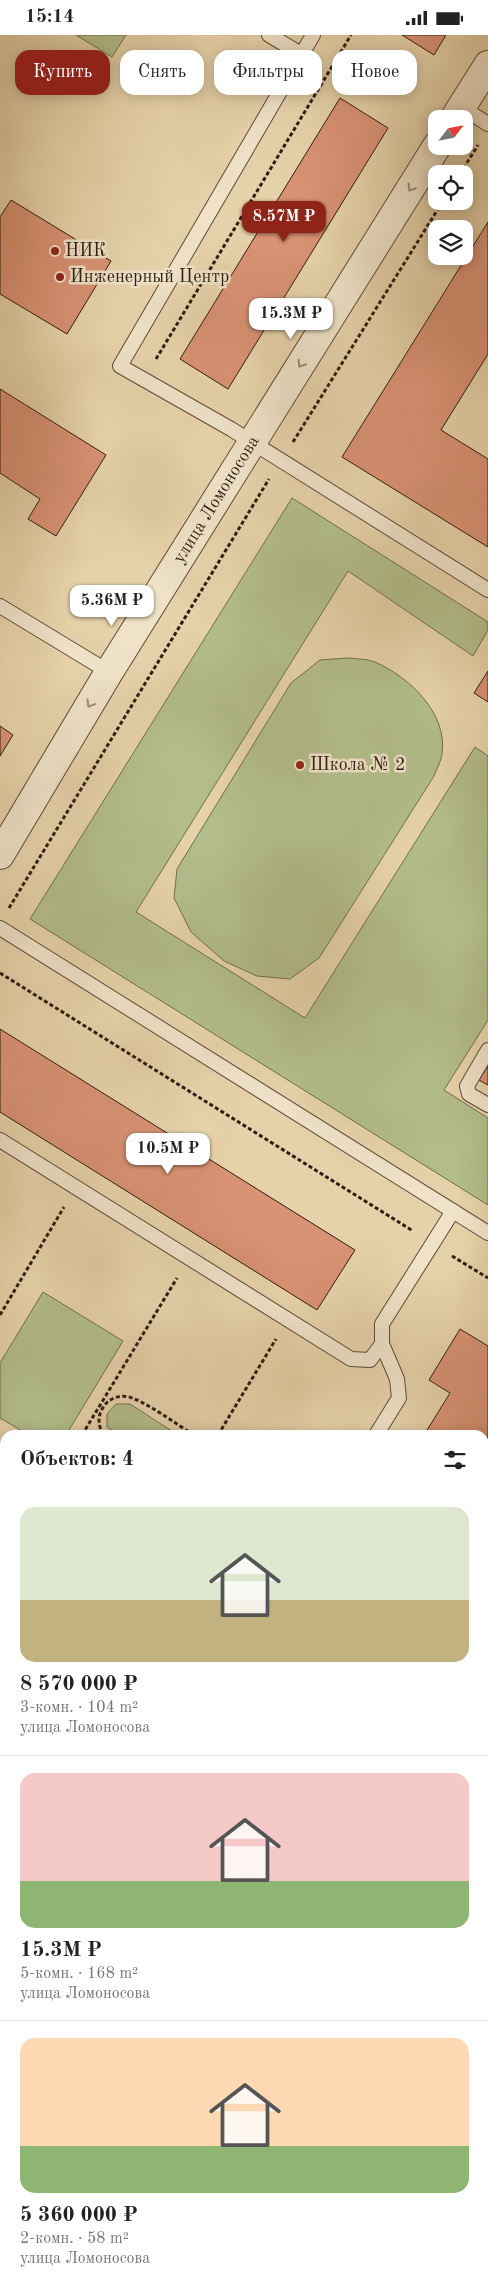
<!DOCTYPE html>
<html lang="ru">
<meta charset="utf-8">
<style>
:root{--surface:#fff;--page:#f6f6f6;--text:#222;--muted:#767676;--line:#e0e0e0;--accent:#8f2418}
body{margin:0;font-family:"Old Standard TT",serif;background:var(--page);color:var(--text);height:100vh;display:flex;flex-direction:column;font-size:19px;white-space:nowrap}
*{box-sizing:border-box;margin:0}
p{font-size:16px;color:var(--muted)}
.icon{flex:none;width:28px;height:28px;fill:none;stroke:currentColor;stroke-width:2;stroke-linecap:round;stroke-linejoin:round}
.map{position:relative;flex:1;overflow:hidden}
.details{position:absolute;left:0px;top:1395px;width:489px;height:865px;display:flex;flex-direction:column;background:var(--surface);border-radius:15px 15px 0 0;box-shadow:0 2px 12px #0003}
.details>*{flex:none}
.top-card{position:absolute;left:15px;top:15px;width:459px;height:45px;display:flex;gap:10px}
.needle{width:32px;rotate:58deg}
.fabs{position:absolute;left:428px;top:75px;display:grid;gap:10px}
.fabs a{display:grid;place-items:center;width:45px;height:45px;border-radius:10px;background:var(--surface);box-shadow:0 2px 12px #0003;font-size:25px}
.price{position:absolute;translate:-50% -42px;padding:0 11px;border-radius:10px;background:#fff;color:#222;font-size:16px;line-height:32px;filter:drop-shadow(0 1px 2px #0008)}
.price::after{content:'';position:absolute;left:50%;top:30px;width:15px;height:11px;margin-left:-8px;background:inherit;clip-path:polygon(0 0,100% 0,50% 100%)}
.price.active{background:var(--accent);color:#fff}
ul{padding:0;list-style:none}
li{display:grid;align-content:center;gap:10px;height:265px;padding:0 20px}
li+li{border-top:1px solid var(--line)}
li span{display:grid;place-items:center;height:155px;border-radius:15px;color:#555}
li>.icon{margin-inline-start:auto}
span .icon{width:90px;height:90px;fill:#fffc;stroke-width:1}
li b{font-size:21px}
h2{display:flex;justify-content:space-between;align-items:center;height:60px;padding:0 20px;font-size:21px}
.pill{padding:0 18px;border-radius:15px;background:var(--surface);box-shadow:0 2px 12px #0003;font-size:18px;line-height:45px}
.pill.active{background:var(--accent);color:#fff}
.status{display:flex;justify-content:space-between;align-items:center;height:35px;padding:0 25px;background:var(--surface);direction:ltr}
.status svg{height:14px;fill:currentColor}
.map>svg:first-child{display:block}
</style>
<div class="status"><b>15:14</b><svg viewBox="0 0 49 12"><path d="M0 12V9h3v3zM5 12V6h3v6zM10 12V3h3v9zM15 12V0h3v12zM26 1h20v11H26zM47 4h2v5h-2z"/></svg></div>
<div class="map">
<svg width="488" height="2260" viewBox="0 0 488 2260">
<rect width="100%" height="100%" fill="#e6d2aa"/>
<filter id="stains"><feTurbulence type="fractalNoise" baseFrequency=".004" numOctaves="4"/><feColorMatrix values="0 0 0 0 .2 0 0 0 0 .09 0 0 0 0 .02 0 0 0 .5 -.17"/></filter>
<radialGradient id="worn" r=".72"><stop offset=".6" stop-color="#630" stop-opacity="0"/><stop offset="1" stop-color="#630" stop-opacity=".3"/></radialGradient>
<g fill="#b2bd8b" stroke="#706d4f">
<path d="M76,0H126L112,22Z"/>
<path d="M292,463L488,587V595L473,621L348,536L136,877L305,983L475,712L488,721V985L444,1055L488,1083V1170L30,884Z"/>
<path d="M348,623C357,624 368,624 375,627C409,642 448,678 442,719C441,727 436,735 434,741L319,923L290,944L257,941L224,926L191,897L174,863L177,834L291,648L320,625Z"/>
<path d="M43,1257L123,1306L66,1400H29L0,1383V1328Z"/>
<path d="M116,1369H130L178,1400H119L107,1392V1379Z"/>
<path d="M0,1409L5,1412V1504L0,1501Z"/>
<path d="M488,1603V1947L484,1954V1610Z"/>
<path d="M0,1742L5,1745V1819L0,1816Z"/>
<path d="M5,2203V2255H425L422,2260H0V2211Z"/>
</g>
<g fill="#d89274" stroke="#2f1d13">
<path d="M402,0H446L434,20Z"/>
<path d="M340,63L388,93L228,354L180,324Z"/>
<path d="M11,165L111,226L67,299L0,259V182Z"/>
<path d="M488,187V319L441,395L488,424V512L342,422Z"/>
<path d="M0,354L106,420L56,501L28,484L40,464L0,438Z"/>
<path d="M488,636V667L474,658Z"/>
<path d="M0,691L13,700L0,721Z"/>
<path d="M0,994L355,1215L317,1275L0,1077Z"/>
<path d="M488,1031V1050L479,1045Z"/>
<path d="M460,1294L488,1311V1422L484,1429V1400H424L450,1358L429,1345Z"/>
<path d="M0,1571L5,1574V1654L0,1651Z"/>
<path d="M0,1903L5,1906V2013L0,2010Z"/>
<path d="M0,2011L5,2014V2030L0,2027Z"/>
</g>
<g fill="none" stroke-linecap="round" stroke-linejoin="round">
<g stroke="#5d4a39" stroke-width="16">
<g id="service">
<path d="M269,0L301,19"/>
<path d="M313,0L120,331L231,394L488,555"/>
<path d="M461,72L488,89"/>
<path d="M0,571L109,637"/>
<path d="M0,893L488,1198"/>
<path d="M488,1015L467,1051L469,1059L488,1070"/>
<path d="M0,1105L351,1324L370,1325L382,1309"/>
<path d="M376,1400L399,1363L397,1344L382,1309V1289L453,1176"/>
<path d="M0,1525L5,1528"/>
<path d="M0,2072L5,2075"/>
</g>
</g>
<g stroke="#5d4a39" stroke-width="30">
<g id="minor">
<path d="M454,84L488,30"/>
<path id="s1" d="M0,820L109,637L437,111"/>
<path d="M0,1722L5,1725"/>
<path d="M0,1833L5,1836"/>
<path d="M484,2134L488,2137"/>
</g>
</g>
<g stroke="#5d4a39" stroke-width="30">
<g id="tertiary">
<path d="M484,1573L488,1566"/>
<path d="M484,2006L488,1980"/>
<path d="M484,2033L488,2064"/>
<path d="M0,2159L5,2151"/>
<path d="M484,2215L488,2208"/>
<path d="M456,2260L459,2255"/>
</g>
</g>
<g stroke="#2f1d13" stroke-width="3" stroke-dasharray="4 2.5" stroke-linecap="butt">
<path d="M460,139L478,110"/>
<path d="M156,324L351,0"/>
<path d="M293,407L443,166"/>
<path d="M9,873L269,444"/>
<path d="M0,938L413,1196"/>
<path d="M452,1221L488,1243"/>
<path d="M0,1280L64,1172"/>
<path d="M82,1400L177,1243"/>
<path d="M103,1400C98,1389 97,1381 104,1371C110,1362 123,1359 132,1363C151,1370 176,1389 194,1400"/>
<path d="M218,1400L276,1304"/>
<path d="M484,1504L488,1497"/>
<path d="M0,1680L5,1683"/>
<path d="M484,1731L488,1724"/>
<path d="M484,1831L488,1824"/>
<path d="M0,2112L5,2104"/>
<path d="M0,2194L5,2197"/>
<path d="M0,2242L5,2234"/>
<path d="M96,2255L104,2260"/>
<path d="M309,2255L311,2260"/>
<path d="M42,2260L46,2255"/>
<path d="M133,2260L136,2255"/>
<path d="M260,2260V2255"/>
</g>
<use href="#service" stroke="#efe2c8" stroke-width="14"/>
<use href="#minor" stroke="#efe2c8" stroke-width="28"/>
<use href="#tertiary" stroke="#efe2c8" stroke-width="28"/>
</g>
<defs><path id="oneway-chevron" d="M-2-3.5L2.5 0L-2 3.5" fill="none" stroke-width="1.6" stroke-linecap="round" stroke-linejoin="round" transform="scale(1.25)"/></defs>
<g stroke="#998977">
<use href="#oneway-chevron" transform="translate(411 153) rotate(122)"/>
<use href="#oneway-chevron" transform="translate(301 329) rotate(122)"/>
<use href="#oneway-chevron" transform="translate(90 669) rotate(121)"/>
</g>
<g fill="#8f2418" stroke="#efe2c8" stroke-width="2">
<circle cx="55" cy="216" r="5"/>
<circle cx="60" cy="242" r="5"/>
<circle cx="300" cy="730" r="5"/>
</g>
<g text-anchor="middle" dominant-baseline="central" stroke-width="5" stroke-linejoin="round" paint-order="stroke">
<g font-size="18" fill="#2f1d13" stroke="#efe2c8" text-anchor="start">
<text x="65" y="216">НИК</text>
<text x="70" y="242">Инженерный Центр</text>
<text x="310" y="730">Школа № 2</text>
</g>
<g font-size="18" fill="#2f1d13" stroke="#efe2c8">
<text stroke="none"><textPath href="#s1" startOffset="416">улица Ломоносова</textPath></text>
</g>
</g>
<rect width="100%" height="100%" filter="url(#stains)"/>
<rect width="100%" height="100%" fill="url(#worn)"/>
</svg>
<div class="fabs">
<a><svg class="needle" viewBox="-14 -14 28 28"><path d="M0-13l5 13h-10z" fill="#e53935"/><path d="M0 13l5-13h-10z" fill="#767676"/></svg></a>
<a><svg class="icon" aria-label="locate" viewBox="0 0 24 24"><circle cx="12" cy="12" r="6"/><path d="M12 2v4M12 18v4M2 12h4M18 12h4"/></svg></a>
<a><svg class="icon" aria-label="layers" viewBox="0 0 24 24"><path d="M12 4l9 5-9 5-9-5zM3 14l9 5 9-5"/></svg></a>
</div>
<b class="price active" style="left:284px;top:208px">8.57M ₽</b>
<b class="price" style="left:291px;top:305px">15.3M ₽</b>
<b class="price" style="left:112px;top:592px">5.36M ₽</b>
<b class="price" style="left:168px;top:1140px">10.5M ₽</b>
<div class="top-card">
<a class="pill active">Купить</a>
<a class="pill">Снять</a>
<a class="pill">Фильтры</a>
<a class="pill">Новое</a>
</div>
<section class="details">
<h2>Объектов: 4<svg class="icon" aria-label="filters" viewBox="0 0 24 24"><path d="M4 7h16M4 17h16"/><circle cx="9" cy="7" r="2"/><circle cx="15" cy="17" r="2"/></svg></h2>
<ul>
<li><span style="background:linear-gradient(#dfe7d0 60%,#c2b280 0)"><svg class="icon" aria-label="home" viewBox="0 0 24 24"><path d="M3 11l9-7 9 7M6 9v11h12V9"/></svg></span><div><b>8 570 000 ₽</b><p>3-комн. · 104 m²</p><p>улица Ломоносова</p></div></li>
<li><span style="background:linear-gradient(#f6c9c9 70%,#8fb573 0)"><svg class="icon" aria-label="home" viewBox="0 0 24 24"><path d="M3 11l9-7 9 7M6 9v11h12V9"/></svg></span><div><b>15.3M ₽</b><p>5-комн. · 168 m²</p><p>улица Ломоносова</p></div></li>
<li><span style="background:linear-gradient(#ffd9b3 70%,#8fb573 0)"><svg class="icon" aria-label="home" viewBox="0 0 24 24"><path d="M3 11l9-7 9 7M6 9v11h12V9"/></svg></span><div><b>5 360 000 ₽</b><p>2-комн. · 58 m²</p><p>улица Ломоносова</p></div></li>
</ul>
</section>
</div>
